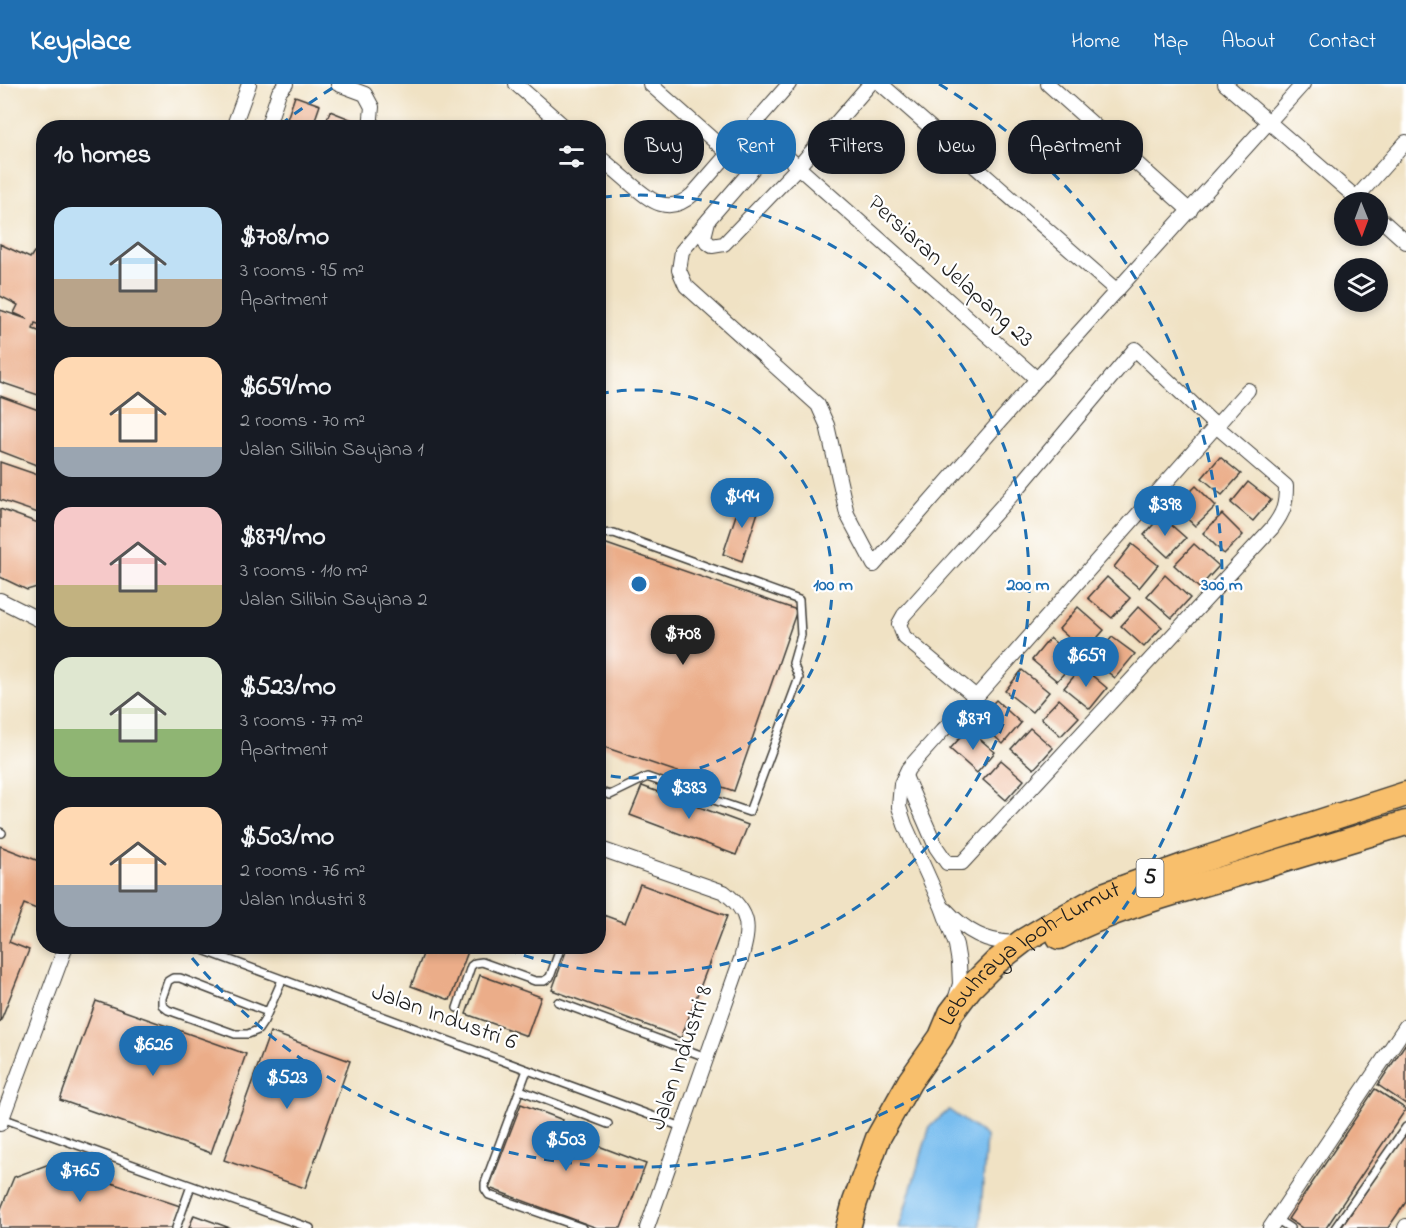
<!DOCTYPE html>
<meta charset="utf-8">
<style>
:root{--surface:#171b24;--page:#242831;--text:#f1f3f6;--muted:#9ea1a6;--accent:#1f6fb2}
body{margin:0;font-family:"Indie Flower",sans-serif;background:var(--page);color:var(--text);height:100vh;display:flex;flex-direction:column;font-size:22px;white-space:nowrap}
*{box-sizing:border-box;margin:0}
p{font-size:20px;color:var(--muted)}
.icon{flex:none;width:33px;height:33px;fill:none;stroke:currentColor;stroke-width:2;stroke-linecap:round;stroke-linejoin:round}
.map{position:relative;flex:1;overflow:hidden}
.side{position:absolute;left:36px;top:36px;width:570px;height:834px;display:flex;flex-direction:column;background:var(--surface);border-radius:24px;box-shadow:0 3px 9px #0003}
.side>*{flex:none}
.banner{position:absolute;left:624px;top:36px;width:570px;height:54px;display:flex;gap:12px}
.needle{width:39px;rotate:179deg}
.fabs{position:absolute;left:1334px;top:108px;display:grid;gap:12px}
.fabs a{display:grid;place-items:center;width:54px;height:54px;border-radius:50%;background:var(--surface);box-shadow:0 3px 9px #0003;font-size:30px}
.price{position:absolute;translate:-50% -51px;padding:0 14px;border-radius:21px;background:var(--accent);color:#fff;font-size:20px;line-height:39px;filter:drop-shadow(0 2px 3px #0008)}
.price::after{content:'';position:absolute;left:50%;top:36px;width:18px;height:14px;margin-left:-9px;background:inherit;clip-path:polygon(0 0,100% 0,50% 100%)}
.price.active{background:#222;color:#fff}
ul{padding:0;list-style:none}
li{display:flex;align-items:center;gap:18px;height:150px;padding:0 18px}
li span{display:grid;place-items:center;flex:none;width:168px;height:120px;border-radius:18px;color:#555}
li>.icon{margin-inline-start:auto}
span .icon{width:72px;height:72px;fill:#fffc;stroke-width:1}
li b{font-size:26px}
h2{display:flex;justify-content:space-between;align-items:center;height:72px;padding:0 18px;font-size:26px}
.chip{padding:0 21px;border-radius:24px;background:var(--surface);box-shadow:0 3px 9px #0003;font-size:21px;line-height:54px}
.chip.active{background:var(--accent);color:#fff}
header{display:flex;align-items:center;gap:36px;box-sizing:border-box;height:84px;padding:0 30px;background:var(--accent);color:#fff}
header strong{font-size:28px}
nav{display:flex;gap:33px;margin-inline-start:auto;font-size:21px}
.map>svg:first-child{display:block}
</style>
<header>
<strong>Keyplace</strong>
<nav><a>Home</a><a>Map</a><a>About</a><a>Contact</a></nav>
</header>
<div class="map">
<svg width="1406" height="1144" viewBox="0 0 1406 1144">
<rect width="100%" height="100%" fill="#fff"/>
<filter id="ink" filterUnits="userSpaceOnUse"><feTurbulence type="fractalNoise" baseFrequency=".0167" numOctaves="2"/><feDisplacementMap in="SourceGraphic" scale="12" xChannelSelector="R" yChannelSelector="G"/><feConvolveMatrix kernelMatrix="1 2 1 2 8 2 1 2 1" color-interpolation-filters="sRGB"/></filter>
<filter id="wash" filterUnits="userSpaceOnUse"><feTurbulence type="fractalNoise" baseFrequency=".008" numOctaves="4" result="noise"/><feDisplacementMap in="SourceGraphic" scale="24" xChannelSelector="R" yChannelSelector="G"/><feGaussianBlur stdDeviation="1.35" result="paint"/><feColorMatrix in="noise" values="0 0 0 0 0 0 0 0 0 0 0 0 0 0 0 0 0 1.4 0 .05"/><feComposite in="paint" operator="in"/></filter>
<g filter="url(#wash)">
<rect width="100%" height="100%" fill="#f0e2c4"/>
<path fill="#78bdef" stroke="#4a6c86" stroke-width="1.5" d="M949,1026L986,1052L980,1144H899L930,1042Z"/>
<g id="blocks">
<g fill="#ebad89">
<path d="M295,12L320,21L312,44H284Z"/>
<path d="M330,27L355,37L353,44H324Z"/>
<path d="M0,160L30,174L34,168L44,171V242L35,239L33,245L44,249V313L0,298V226L27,235L14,229L18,221L0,212Z"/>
<path d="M0,312L44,328V384L0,367Z"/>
<path d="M1220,373L1241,390L1222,411L1202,394Z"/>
<path d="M0,378L44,393V431L0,416Z"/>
<path d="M1248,398L1271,416L1253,437L1231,419Z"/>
<path d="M1196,402L1216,422L1195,442L1175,423Z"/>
<path d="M742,413L761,419L742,477L723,470Z"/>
<path d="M0,425L44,441V501L27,506L0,493Z"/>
<path d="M1222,430L1243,451L1224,470L1203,449Z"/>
<path d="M1161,432L1186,454L1168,473L1144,451Z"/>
<path d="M598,457L797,526L734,707L598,661Z"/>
<path d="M1132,460L1158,481L1139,504L1114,483Z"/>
<path d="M1194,460L1219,482L1199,504L1174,481Z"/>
<path d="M1165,491L1190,514L1172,534L1147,512Z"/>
<path d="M1107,493L1130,514L1112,534L1088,514Z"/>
<path d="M1139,522L1162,543L1144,563L1121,542Z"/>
<path d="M1078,523L1104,546L1085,568L1059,545Z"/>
<path d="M1112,553L1135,570L1115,594L1093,576Z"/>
<path d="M1050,554L1076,576L1057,597L1032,576Z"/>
<path d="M1082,583L1107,604L1090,625L1064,604Z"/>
<path d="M1022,586L1049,608L1032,628L1005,607Z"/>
<path d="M1059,615L1079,633L1061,652L1041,634Z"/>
<path d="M996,616L1021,639L1003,660L977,636Z"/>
<path d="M1030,644L1053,664L1034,685L1011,665Z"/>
<path d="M968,645L995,668L977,689L950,665Z"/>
<path d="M1001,676L1024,696L1006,716L983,696Z"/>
<path d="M642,702L748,741L736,771L630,731Z"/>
<path d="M0,762L44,779V828L24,820L9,858L29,866L0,938Z"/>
<path d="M640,800L727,832L681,954L552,906L568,862H598V829L625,839Z"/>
<path d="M426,862H470L450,916L411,902Z"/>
<path d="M480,891L541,913L527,952L466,930Z"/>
<path d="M96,917L246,970L211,1069L60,1016Z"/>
<path d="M270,948L350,977L305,1104L224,1076Z"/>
<path d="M1406,959V1020L1378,1001Z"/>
<path d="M1375,1005L1406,1025L1326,1144H1302L1288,1135Z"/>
<path d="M521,1020L563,1036L559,1047L646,1080L621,1144H597L489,1104Z"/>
<path d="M1406,1048V1118L1388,1144H1341Z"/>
<path d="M52,1079L180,1122L172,1144H0V1127L14,1093Z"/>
<path d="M194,1131L230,1144H189Z"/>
</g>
</g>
</g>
<g filter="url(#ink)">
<use href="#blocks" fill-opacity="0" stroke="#3c3a35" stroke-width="1.5"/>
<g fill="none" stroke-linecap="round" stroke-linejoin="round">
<g stroke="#3c3a35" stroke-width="10">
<g id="lane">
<path d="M598,450L614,449L799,516L801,551L793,579L799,594L749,728L647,693L610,711L598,707"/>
<path d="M0,748L2,749"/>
<path d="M192,862L682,1043"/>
<path d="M558,918L706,973"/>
<path d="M457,924L471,882L475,879L482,878L535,897H544L550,893L561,862"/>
<path d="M268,928L180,894H173L168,897L162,914V921L168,926L235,950H248L258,946L264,937L282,896"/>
<path d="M527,986L485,1099V1105L489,1111L583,1144"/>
<path d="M520,1006L608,1040"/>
<path d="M2,1034L310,1144"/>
<path d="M1276,1135L1290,1144"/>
<path d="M176,1144L191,1102"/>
<path d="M1335,1144L1406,1043"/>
</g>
</g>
<g stroke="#3c3a35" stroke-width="16">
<g id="street">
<path d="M338,0L365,10L372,23L370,44"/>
<path d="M516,0L566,44"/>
<path d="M650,0L728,69"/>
<path d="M881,0L1117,207"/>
<path d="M1048,0L1190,127"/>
<path d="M1225,0L1361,118"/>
<path d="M757,38L774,60L798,83L1037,295"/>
<path d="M233,44L249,0"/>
<path d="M267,44L279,8L286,0"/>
<path d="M774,60L709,135L682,167L679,186L686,202L818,321L827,341L847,430L874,481L1037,295L1303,0"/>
<path d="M598,72C609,81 620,90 631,100C651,117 668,132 692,111L789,0"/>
<path d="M1356,114L1406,58"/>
<path d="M1377,132L1406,158"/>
<path d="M708,137L704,153L708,159L712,162L724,160L798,83L870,0"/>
<path d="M0,516L44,538"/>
<path d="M905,692L936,763L947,779H962L1272,444C1284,428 1286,421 1286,402L1216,342L1135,265L1019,403L904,531L899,540L904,553L976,613"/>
<path d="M598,764L724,808C751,829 750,843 741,875L647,1144"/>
<path d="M946,826C966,848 989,861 1019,858"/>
<path d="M955,916L960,900L959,879L956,861L942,823L905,741L899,723L901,700L908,685L942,647L976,613L1248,306"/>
<path d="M0,1040L66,862"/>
<path d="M1270,1144L1406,942"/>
<path d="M1405,1144L1406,1142"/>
</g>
</g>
<g stroke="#3c3a35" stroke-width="27">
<g id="highway">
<path d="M1059,853C1113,825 1172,809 1231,792C1289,774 1348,757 1406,739"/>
<path id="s1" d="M848,1144L855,1118L878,1054L910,997L941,953L951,929L970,904L996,878L1023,857L1055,838L1106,810L1189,780L1406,710"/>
</g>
</g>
<use href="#lane" stroke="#fff" stroke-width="7"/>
<use href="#street" stroke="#fff" stroke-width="14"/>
<use href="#highway" stroke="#f8bf6c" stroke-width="24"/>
</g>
</g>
<g fill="none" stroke="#1f6fb2" stroke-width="3" stroke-dasharray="10 8">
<path d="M599 310A194 194 0 1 1 599 690"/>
<path d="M602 113A389 389 0 1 1 500 863"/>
<path d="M280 41A583 583 0 0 1 339 0M939 0A583 583 0 1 1 183 863"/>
</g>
<g text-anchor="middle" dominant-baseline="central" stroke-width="4.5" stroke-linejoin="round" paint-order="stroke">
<rect fill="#fff" stroke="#606060" stroke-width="1.5" x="1136.5" y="775" width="27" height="38" rx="4.5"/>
<g font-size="22" font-weight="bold" fill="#1c1c1c">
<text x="1150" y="794">5</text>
</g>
<g font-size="24" fill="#1c1c1c" stroke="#fff">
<text transform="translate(950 188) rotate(42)">Persiaran Jelapang 23</text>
<text stroke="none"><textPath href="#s1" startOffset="340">Lebuhraya Ipoh-Lumut</textPath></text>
<text transform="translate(444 934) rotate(20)">Jalan Industri 6</text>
<text transform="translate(682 974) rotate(-71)">Jalan Industri 8</text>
</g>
</g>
<circle cx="639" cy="500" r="9" fill="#1f6fb2" stroke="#fff" stroke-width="3"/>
<g font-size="18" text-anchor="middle" font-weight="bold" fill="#1f6fb2" stroke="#fff" stroke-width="4.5" stroke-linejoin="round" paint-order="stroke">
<text x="833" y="506">100 m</text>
<text x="1028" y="506">200 m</text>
<text x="1222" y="506">300 m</text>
</g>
</svg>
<div class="fabs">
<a><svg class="needle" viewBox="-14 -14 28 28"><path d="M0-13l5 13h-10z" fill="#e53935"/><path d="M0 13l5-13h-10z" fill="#9ea1a6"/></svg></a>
<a><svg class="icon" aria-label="layers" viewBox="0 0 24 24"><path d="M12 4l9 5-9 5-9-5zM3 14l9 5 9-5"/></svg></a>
</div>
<b class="price" style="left:742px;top:445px">$494</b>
<b class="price" style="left:1165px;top:453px">$398</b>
<b class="price active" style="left:683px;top:582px">$708</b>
<b class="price" style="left:1086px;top:604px">$659</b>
<b class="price" style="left:973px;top:667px">$879</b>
<b class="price" style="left:689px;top:736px">$383</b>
<b class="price" style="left:153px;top:993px">$626</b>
<b class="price" style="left:287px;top:1026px">$523</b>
<b class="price" style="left:566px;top:1088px">$503</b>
<b class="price" style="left:80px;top:1119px">$765</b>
<div class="banner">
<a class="chip">Buy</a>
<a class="chip active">Rent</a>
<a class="chip">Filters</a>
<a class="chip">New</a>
<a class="chip">Apartment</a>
</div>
<section class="side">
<h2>10 homes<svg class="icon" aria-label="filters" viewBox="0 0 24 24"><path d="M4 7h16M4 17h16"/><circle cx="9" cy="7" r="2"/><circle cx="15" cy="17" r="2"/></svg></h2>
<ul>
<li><span style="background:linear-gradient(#bfe0f5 60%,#b9a48a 0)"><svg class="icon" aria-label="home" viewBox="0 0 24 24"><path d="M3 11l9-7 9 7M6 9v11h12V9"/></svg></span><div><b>$708/mo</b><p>3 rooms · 95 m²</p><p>Apartment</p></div></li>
<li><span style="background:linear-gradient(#ffd9b3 75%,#9aa5b1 0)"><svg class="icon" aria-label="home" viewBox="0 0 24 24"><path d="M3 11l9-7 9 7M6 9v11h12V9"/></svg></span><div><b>$659/mo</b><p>2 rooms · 70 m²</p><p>Jalan Silibin Saujana 1</p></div></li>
<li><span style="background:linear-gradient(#f6c9c9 65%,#c2b280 0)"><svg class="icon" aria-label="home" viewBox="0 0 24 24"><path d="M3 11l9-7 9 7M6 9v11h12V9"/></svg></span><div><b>$879/mo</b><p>3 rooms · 110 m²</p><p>Jalan Silibin Saujana 2</p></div></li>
<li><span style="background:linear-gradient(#dfe7d0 60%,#8fb573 0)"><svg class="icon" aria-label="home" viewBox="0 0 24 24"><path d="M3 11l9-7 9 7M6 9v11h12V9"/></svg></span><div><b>$523/mo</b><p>3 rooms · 77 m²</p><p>Apartment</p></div></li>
<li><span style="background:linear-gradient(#ffd9b3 65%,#9aa5b1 0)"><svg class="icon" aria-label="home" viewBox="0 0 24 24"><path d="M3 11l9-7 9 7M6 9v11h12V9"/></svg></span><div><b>$503/mo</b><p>2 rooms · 76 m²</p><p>Jalan Industri 8</p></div></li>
</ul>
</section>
</div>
